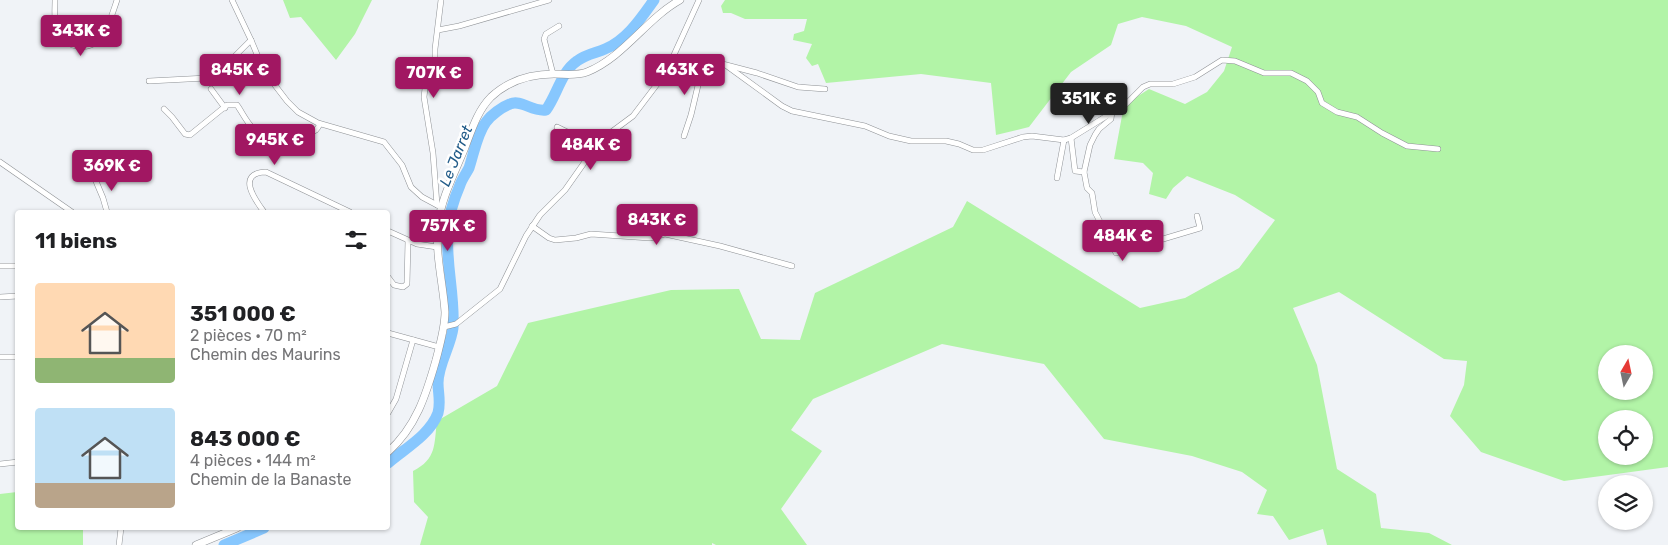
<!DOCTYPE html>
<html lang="fr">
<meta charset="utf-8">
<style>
:root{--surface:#fff;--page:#f2f2f2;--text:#202124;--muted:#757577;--accent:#a11762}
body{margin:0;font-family:Rubik,sans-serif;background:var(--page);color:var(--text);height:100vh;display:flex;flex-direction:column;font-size:19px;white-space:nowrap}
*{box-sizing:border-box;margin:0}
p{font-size:16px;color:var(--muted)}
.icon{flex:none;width:28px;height:28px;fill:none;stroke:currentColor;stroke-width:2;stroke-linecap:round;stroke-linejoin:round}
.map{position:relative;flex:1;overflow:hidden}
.sheet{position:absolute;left:15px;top:210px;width:375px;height:320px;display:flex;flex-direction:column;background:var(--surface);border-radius:5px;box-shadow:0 1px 4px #0004}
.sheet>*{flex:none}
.needle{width:32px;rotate:9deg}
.buttons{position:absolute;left:1598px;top:345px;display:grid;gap:10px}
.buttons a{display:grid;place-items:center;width:55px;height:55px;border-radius:50%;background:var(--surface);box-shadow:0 1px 4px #0004;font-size:25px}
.price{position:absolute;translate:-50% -42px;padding:0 11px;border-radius:5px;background:var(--accent);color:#fff;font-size:16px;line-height:32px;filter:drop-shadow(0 1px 2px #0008)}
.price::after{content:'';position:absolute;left:50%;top:30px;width:15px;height:11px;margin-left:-8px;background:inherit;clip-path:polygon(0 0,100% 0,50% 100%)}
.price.current{background:#222;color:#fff}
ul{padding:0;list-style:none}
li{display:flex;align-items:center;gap:15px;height:125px;padding:0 20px}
li span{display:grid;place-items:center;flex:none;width:140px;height:100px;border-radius:5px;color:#555}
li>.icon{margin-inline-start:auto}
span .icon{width:60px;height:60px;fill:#fffc;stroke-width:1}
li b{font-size:21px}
h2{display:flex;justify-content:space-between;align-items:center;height:60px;padding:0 20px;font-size:21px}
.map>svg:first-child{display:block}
</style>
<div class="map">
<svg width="1668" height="545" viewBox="0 0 1668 545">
<rect width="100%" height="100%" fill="#f0f3f7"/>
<g fill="#b2f4a7" fill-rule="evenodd">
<path d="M283,0H372L355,34L336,60L301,17L290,18Z"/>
<path d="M725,0H1668V467L1564,481L1481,452L1450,416L1464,385L1467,361L1444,359L1339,292L1293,308L1317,365L1337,469L1376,494L1381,528L1429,533L1452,545H1327L1323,529L1289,540L1273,516L1257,514L1267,490L1242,472L1192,456L1104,439L1044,364L942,344L813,399L791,430L822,451L781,509L807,545H716L712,543V545H420L428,517L414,502L413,471C437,459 434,444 437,421L497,386L528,323L671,290L739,289L761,339L800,340L815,293L953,227L967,201L1140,308L1185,298L1239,268L1275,220L1235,195L1187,176L1173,188L1166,199L1149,194L1153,173L1143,163L1114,159L1124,105L1149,89L1185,104L1207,92L1224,71L1232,47L1186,26L1142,17L1118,24L1111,45L1071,72L1029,127L996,135L991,83L921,74L826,83L818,64L812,66L806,58L812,44L793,40L794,34L804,31L807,19H745L731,13H723L721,6ZM1606,354H1644V391H1606ZM1606,419H1644V456H1606Z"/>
<path d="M17,492L18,528H83V545H0V494Z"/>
</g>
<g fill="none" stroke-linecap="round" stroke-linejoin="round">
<g stroke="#87c7fe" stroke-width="11">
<path d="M388,463C404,449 430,435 438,413C441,402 438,393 438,383C438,364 451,346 453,328C455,294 445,262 448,229C449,214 454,199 460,185C462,179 466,174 469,168C474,153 477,134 486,122C491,115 502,107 510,104C521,99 532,112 546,110C557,95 561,72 577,61C586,54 596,53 605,49C627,40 641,18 654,0"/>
<path d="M224,545L264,528"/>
</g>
<g stroke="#8e9195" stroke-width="6">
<g id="street">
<path d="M55,0C55,9 54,19 56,27C62,48 90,54 102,36C109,26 113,12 117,0"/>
<path d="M232,0L251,40L264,71L287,101L298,112L318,123L384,142L402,165L411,187L422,197L437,205"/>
<path d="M438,30L459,26L549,0"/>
<path d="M673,57L711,61L757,73L798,87L825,89"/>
<path d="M727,66L782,106L792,111L865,126L889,136L911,141H946L959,144L973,150H983L1023,137L1032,136L1064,140L1071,138L1126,104L1143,87L1150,84H1173L1195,77L1222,60L1235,61L1264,73H1291L1307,81L1318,92L1322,103L1337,112L1357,117L1382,133L1407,146L1438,149"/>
<path d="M553,74L544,39L546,34L559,26"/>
<path d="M149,81L207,78L216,75L251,40"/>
<path d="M211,89L225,108"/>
<path d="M164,109L172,117L185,134L190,135L227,105H237C242,112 247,123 253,128C263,136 305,138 316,130C318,128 319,126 320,124"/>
<path d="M557,127L596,146"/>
<path d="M684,136L691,115L704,60"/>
<path d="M1071,138L1075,171L1084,172L1090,145L1095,135L1099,129L1111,119L1112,112"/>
<path d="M0,162L72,212"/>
<path d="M1084,172L1087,188L1092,193L1095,212L1116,253L1200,228L1197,216"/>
<path d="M1057,178L1064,140"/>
<path d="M95,179L103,198L107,212"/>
<path d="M439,206L437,205L433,153L424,97L426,80L433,70L435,60V49L441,0"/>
<path d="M264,212C256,201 235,173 266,172L350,212"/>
<path d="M532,226L549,238L555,240L576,238L591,234L650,238L665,234L720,246L792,266"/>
<path d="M388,231L417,244L437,247"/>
<path d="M0,266H18"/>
<path d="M388,277L394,285L403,287L407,284L408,241"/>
<path d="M0,297L18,296"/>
<path d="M444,327L456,324L500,289L526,236L540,215L565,190L596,146L606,136L633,116L658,83L673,57L699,0"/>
<path d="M388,333L439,347"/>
<path d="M0,357H18"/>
<path d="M388,413L396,399L413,340"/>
<path d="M0,464L18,462"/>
<path d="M119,545L121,528"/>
</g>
</g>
<g stroke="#8e9195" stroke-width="8">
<g id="secondary">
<path d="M388,452C416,427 426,395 436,360C440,344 445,328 445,312C443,283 435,254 438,225C441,199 454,174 464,150C471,132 477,111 491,97C508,81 531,74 554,74C565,74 576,76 587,72C624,57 646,19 680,0"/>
<path d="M196,545L237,528"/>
</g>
</g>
<use href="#street" stroke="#fff" stroke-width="5"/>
<use href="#secondary" stroke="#fff" stroke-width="7"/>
</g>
<g text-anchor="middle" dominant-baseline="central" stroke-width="5" stroke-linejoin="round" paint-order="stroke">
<g font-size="15" font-style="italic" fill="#225c89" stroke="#fff">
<text transform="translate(456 156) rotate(-68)">Le Jarret</text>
</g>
</g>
</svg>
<div class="buttons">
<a><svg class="needle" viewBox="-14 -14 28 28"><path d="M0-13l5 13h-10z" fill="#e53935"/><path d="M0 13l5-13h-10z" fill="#757577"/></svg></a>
<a><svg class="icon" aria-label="locate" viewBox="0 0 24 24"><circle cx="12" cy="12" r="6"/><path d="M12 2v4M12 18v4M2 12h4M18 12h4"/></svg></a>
<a><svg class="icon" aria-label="layers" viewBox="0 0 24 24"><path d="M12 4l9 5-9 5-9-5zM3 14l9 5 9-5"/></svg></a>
</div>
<b class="price" style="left:81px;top:57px">343K €</b>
<b class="price" style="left:240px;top:96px">845K €</b>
<b class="price" style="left:685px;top:96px">463K €</b>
<b class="price" style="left:434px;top:99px">707K €</b>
<b class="price current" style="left:1089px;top:125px">351K €</b>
<b class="price" style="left:275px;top:166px">945K €</b>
<b class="price" style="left:591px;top:171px">484K €</b>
<b class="price" style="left:112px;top:192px">369K €</b>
<b class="price" style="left:657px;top:246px">843K €</b>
<b class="price" style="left:448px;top:252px">757K €</b>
<b class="price" style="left:1123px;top:262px">484K €</b>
<section class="sheet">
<h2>11 biens<svg class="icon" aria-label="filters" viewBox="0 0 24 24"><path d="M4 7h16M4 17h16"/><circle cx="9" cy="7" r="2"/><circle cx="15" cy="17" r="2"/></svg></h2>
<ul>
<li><span style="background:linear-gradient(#ffd9b3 75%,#8fb573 0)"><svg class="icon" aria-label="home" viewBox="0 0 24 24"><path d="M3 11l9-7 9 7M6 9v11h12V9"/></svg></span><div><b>351 000 €</b><p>2 pièces · 70 m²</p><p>Chemin des Maurins</p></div></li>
<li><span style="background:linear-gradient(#bfe0f5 75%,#b9a48a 0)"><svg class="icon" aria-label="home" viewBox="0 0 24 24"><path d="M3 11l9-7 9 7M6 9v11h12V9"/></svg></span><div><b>843 000 €</b><p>4 pièces · 144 m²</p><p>Chemin de la Banaste</p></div></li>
</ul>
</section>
</div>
